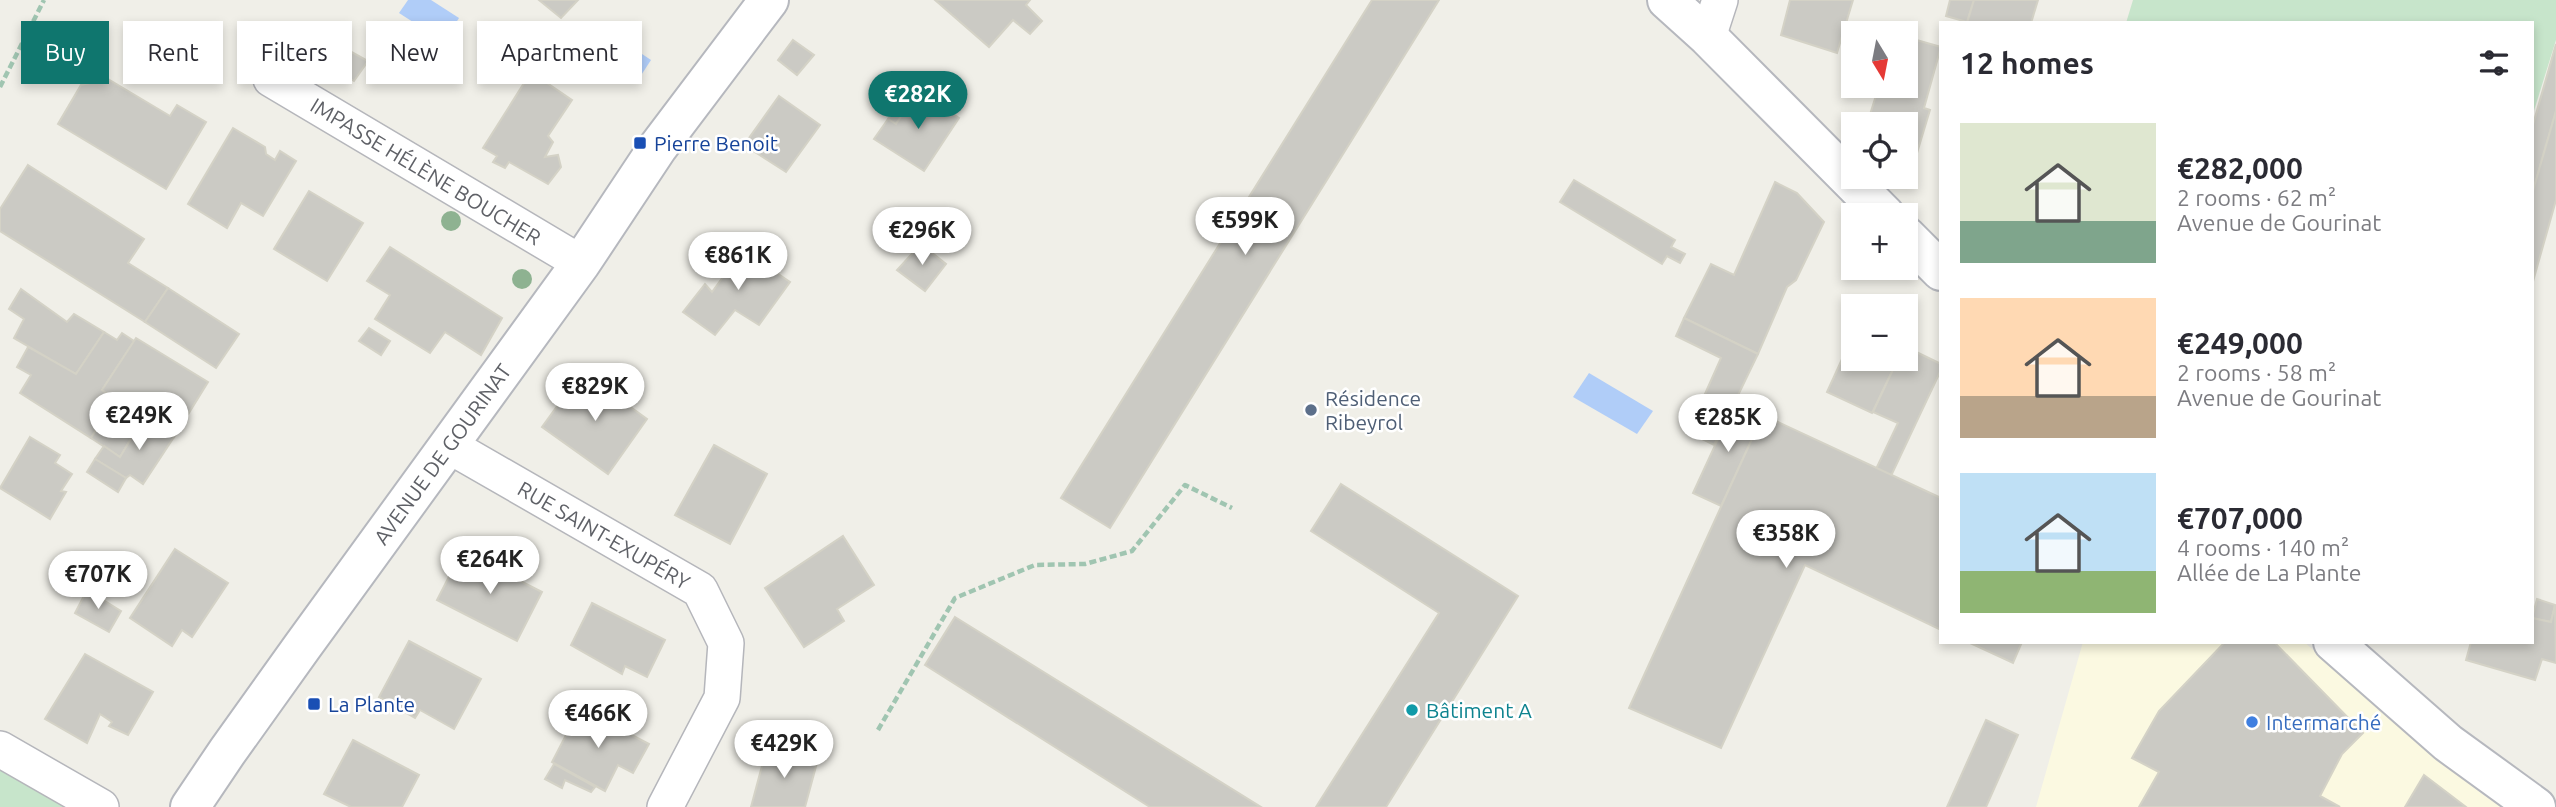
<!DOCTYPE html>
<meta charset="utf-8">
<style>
:root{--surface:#fff;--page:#f7f7f7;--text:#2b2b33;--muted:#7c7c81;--accent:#0f766e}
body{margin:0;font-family:Ubuntu,sans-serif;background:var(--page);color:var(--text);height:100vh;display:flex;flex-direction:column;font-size:26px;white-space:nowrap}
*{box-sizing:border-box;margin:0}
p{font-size:23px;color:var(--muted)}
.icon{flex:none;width:38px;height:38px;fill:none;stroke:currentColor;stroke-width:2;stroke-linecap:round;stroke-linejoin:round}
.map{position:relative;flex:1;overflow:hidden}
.drawer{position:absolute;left:1939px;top:21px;width:595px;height:623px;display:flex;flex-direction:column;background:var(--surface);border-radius:0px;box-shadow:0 4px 10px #0003}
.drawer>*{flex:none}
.guide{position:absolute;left:21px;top:21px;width:665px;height:63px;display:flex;gap:14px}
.needle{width:46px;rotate:170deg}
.controls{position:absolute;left:1841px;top:21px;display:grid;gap:14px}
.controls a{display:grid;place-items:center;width:77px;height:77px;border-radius:0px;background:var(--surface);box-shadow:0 4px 10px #0003;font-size:35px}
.price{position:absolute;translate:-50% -60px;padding:0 16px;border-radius:24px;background:#fff;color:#222;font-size:23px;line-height:46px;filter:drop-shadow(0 2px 4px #0008)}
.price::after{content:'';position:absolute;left:50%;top:42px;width:21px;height:16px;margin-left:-10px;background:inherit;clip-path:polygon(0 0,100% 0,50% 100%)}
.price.active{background:var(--accent);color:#fff}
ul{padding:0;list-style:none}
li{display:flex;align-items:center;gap:21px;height:175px;padding:0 21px}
li span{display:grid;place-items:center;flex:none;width:196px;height:140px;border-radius:0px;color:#555}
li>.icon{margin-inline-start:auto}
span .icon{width:84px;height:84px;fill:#fffc;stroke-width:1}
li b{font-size:30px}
h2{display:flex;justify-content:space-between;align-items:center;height:84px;padding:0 21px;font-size:30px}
.tag{padding:0 24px;border-radius:0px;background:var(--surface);box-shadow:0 4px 10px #0003;font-size:24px;line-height:63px}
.tag.active{background:var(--accent);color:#fff}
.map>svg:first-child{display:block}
</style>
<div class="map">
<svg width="2556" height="807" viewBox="0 0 2556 807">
<rect width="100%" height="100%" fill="#f0efe8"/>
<path fill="#fbf9e1" d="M2083,642H2304L2482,794L2502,807H2036Z"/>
<g fill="#c7e5cb">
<path d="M2133,0H2556V40L2532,117V23H2126Z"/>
<path d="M0,767L66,807H0Z"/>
</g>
<g fill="#b0cdf8">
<path d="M408,0H431L459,18L444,42L399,13Z"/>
<path d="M612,34L651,60L636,83L596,57Z"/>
<path d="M1589,373L1653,411L1637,434L1573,397Z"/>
</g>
<g fill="#cbcac4" stroke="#d4d2c6" stroke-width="2">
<path d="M539,0H578L561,18Z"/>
<path d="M935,0H1030L1026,5L1042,21L1030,34L1013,20L989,47Z"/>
<path d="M1372,0H1439L1110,528L1061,498Z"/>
<path d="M1790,0H1853L1837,53L1781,35Z"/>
<path d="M1950,0H1974L1967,22L1946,16Z"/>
<path d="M1974,0H2038L2031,23H1967Z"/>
<path d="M1906,37L1941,47L1924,108L1930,110L1914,163L1906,161V124H1867L1879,86H1906Z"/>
<path d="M330,40L368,61L354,81L316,59Z"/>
<path d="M793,40L814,55L797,75L778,60Z"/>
<path d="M2556,44V111L2532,194V128Z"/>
<path d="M531,72L572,100L548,136L553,142L545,157L558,155L561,167L548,184L509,162L505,168L493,162L497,156L483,148Z"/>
<path d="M108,79L170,116L177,105L206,122L166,189L58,124L81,85Z"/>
<path d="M910,84L919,90L896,124L888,119Z"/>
<path d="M919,90L959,118L924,171L874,139L888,119L896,124Z"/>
<path d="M779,96L820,125L786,172L744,145Z"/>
<path d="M2556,111V200L2532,285V194Z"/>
<path d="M233,128L265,147L266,154L275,160L280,151L296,161L263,216L241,203L227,228L188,204Z"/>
<path d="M28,165L144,239L128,263L168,288L145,322L0,231V209Z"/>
<path d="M1574,180L1675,240L1671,247L1685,254L1680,263L1667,256L1662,264L1560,202Z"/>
<path d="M1775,182L1797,193L1824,222L1796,280L1787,287L1758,354L1684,318L1711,264L1734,275Z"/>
<path d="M309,191L363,223L327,281L274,249Z"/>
<path d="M733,243L790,282L759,325L735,310L715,335L683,312L705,284L712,292L728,270L719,263Z"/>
<path d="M921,244L946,264L925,291L897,270Z"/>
<path d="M390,247L502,318L481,355L445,332L430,353L375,319L390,295L367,281Z"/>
<path d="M168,288L239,334L216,368L145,322Z"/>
<path d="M21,289L67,322L74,314L104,332L76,374L14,338L24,319L9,309Z"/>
<path d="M1684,318L1758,354L1714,445L1688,432L1721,358L1676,336Z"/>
<path d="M369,328L390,341L381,355L359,341Z"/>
<path d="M104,332L117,340L122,333L134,341L102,390L115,399L91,438L20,393L31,375L17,367L28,347L76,374Z"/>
<path d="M1853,335V359H1898L1872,413L1827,392Z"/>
<path d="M136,338L208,382L174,437L102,390Z"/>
<path d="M1906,347L1941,364V370L1891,476L1876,469L1898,423L1873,412L1898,359H1906Z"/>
<path d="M582,372L647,419L608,474L542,427Z"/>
<path d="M115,399L144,417L120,457L91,438Z"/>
<path d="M1735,402L1763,415L1721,506L1693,493Z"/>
<path d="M1763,415L1941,498V630L1805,565L1721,748L1629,708Z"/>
<path d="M144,417L174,437L143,484L130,475L126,478L95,459L104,446L120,457Z"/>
<path d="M30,437L60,455L55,463L72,474L61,491L66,492L50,519L0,488Z"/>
<path d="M714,445L767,474L730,544L675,515Z"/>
<path d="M95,459L126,478L118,492L87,472Z"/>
<path d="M1341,484L1518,596L1386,807H1316L1439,613L1311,531Z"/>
<path d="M843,536L874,585L837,609L844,621L804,647L765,588Z"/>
<path d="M175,549L228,583L192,637L182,630L172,646L130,618Z"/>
<path d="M462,551L542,592L517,641L437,600Z"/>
<path d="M87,590L121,611L109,632L75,613Z"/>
<path d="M2537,599L2555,605L2551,622L2532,618Z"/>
<path d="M592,603L665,640L647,677L625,666L622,674L571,645Z"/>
<path d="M2555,605L2556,663L2542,659L2535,680L2466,660L2471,642H2532V618L2551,622Z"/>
<path d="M955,617L1261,807H1150L925,665Z"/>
<path d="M409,641L481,679L454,729L420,710L415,718L379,697Z"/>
<path d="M1968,642H2022L2013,663Z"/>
<path d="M2225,642H2274L2363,733L2342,754L2320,796L2340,807H2139L2159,772L2132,758L2159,711Z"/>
<path d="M85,654L153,692L128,735L109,726L112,722L100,714L87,743L45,719Z"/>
<path d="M580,708L649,744L633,773L618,765L605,791L552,762Z"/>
<path d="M1986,720L2018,735L1986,807H1947Z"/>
<path d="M353,740L419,775L402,807H351L324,794Z"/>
<path d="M767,747L818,759L805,807H751Z"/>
<path d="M554,764L595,787L591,792L565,780L562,788L545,779Z"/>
<path d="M2424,775L2466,807H2405Z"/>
</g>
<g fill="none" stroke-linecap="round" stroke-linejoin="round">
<g stroke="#b5b6bb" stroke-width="38">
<g id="street">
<path d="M1708,37L1720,0"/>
<path d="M271,79L581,263"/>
<path d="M448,445L700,590L726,643L722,698L665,807"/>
<path d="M0,749L101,807"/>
</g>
</g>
<g stroke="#b6b8be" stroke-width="42">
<g id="secondary">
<path d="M1667,0L1708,37L1885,215"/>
<path d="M1906,236L1941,271"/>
<path d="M2333,642L2448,743L2536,807"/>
<path d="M190,807L227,752L302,647L581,263L658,147L769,0"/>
</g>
</g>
<g stroke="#a0c5b1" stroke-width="4.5" stroke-dasharray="7 3.5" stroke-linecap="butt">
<path d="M0,87L44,0"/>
<path d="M878,730L955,598L1035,565L1085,564L1132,551L1185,485L1232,508"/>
</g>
<use href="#street" stroke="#fff" stroke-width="35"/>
<use href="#secondary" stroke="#fff" stroke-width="38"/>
</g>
<g fill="#8eb291">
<circle cx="451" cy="221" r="10"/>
<circle cx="522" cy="279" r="10"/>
</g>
<g fill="#1a4fb4" stroke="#fff" stroke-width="2.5">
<rect x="633" y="136" width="14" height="14" rx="3.5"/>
<rect x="307" y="697" width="14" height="14" rx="3.5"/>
</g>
<circle fill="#5c6f8a" stroke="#fff" stroke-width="2.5" cx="1311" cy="410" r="7"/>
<circle fill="#0f9aa8" stroke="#fff" stroke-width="2.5" cx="1412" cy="710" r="7"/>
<circle fill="#3f7fe0" stroke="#fff" stroke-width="2.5" cx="2252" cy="722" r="7"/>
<g text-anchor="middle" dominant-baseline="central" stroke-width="5" stroke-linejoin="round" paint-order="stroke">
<g font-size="21" fill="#164399" stroke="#fff" text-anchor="start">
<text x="654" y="143">Pierre Benoit</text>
<text x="328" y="704">La Plante</text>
</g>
<g font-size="21" fill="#5f6167" stroke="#fff">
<text transform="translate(426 171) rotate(31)">IMPASSE HÉLÈNE BOUCHER</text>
<text transform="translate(442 454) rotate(-54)">AVENUE DE GOURINAT</text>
<text transform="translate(604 535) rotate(30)">RUE SAINT-EXUPÉRY</text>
</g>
<g font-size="21" fill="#4e5e75" stroke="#fff" text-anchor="start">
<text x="1325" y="398">Résidence<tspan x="1325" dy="24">Ribeyrol</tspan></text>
</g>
<g font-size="21" fill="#0d838f" stroke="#fff" text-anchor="start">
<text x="1426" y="710">Bâtiment A</text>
</g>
<g font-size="21" fill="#366cbe" stroke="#fff" text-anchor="start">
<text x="2266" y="722">Intermarché</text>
</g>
</g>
</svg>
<div class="controls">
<a><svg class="needle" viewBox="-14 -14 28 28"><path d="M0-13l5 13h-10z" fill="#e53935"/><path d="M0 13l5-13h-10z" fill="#7c7c81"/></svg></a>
<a><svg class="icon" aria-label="locate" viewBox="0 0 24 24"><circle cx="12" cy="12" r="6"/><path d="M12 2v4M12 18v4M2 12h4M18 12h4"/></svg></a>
<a>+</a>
<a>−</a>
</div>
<b class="price active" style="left:918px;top:131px">€282K</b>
<b class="price" style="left:1245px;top:257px">€599K</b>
<b class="price" style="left:922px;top:267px">€296K</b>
<b class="price" style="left:738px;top:292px">€861K</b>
<b class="price" style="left:595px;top:423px">€829K</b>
<b class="price" style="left:139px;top:452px">€249K</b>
<b class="price" style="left:1728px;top:454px">€285K</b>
<b class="price" style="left:1786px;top:570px">€358K</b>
<b class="price" style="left:490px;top:596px">€264K</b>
<b class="price" style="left:98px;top:611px">€707K</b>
<b class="price" style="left:598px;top:750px">€466K</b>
<b class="price" style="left:784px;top:780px">€429K</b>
<div class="guide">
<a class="tag active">Buy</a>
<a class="tag">Rent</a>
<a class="tag">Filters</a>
<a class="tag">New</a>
<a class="tag">Apartment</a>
</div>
<section class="drawer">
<h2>12 homes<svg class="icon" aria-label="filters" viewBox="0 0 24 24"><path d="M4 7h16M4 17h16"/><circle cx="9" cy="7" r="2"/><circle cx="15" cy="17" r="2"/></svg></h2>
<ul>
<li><span style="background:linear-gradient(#dfe7d0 70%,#7fa58c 0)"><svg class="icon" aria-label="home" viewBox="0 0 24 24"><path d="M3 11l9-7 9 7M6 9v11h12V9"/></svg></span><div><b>€282,000</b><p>2 rooms · 62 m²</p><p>Avenue de Gourinat</p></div></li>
<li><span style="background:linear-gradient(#ffd9b3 70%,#b9a48a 0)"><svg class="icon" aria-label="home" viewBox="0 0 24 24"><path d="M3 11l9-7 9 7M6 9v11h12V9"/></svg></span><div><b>€249,000</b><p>2 rooms · 58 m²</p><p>Avenue de Gourinat</p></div></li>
<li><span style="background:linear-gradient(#bfe0f5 70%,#8fb573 0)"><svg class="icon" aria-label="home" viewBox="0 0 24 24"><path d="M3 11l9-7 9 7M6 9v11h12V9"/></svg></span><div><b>€707,000</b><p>4 rooms · 140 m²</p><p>Allée de La Plante</p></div></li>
</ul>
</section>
</div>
